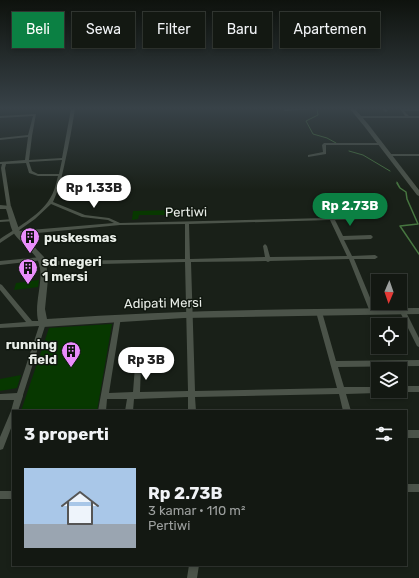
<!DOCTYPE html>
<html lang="id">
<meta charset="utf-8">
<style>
:root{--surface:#131812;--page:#1c211b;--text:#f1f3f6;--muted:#9da09f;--line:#323732;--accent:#0b8043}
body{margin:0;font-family:Rubik,sans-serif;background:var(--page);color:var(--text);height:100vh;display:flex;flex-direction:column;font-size:15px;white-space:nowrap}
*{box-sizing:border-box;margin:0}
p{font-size:13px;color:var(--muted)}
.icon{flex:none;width:22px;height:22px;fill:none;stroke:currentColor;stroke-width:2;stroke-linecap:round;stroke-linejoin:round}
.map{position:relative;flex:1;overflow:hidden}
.sheet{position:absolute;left:12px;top:410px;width:395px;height:156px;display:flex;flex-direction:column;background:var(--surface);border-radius:0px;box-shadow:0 2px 6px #0003,0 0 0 1px var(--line)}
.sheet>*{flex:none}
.hud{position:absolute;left:12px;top:12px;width:395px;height:36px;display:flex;gap:8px}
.needle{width:26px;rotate:182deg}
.tools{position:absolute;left:371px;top:274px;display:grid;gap:8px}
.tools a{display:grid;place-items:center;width:36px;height:36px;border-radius:0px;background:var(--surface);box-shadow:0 2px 6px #0003,0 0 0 1px var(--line);font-size:20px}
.price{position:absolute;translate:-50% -34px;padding:0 9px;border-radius:14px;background:#fff;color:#222;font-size:13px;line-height:26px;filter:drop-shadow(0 1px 2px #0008)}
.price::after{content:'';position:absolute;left:50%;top:24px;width:12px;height:9px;margin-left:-6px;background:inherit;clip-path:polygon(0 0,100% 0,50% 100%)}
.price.selected{background:var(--accent);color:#fff}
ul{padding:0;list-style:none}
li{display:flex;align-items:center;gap:12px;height:100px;padding:0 12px}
li span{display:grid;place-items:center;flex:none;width:112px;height:80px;border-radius:0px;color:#555}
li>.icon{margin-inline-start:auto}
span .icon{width:48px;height:48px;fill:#fffc;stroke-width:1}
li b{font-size:17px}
h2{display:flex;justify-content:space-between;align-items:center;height:48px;padding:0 12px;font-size:17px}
.tag{padding:0 14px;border-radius:0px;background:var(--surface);box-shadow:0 2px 6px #0003,0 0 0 1px var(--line);font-size:14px;line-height:36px}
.tag.selected{background:var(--accent);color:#fff}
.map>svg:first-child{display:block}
</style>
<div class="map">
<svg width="419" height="578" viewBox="0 0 419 578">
<rect width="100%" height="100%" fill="#192018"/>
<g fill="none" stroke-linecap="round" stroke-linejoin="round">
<g stroke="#477640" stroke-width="1">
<path d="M317,109L318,115L306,121L313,134L327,138L336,143"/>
<path d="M349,151L363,155L390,171"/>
<path d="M397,182L398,184"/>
</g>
<path stroke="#477640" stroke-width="1.5" d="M397,183L400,188L406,192L407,199L418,224L400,226L419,254"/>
</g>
<g fill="#073800">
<path d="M179,210V215H139L138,219L132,220L133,211Z"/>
<path d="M39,280L38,287L14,290L16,283Z"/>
<path d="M112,324L97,411H21L49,328Z"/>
<path d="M21,375L17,388L0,391V379Z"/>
</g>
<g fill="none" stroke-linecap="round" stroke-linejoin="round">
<g fill="#4b5349" fill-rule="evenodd">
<path d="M71,109H75C72,127 69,145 65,162C62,176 59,189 53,202L85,215L109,218L120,223L367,217L369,218L367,219L335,220L343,236L371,235L373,237L371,239L344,240L352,256L375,255L378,257L375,259H354L376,312L375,314H371L370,312L349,259L270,261L268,262L266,261L191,262L195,391L337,388L316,312L317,310H321L322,312L336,361L419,360V366L338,367L344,387H378V391H381L380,392L378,393L346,394L351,411H343L339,394L195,397L196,411H188V397L136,399H134L133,411H125L127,399H107L106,411H98L115,317L116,315H120L121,317L109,393L133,392L135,366L136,364L138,363L140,364L141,366L140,392L188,391L185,262L58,265L42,268L39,266L42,264L58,261L185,259V224L120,225L17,235L15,233L0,243V239C15,229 40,215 49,200C54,193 56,184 58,176H38L29,173L26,163L6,164L5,168L11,207V208H7L1,168L2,164H0V162L25,160L28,137L0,140V138L28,135L33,116L0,118V116L36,114L32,136L29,160L62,158ZM62,160L59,174H38L32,171L29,162ZM51,204L82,217L108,220L114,223L18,231L35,219ZM330,220L347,256L270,257L267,246L265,244L263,246L265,257L190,259L189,224Z"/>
<path d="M284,109H313L285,111H284Z"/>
<path d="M383,109H386L388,111L385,112Z"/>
<path d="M400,109H419V111H404L409,116H419V118H359L357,117L359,116H405Z"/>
<path d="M324,143H381L383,144L381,145H326V154L308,157V155L323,152L322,145Z"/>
<path d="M388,154H419V156H389L387,155Z"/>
<path d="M13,219H15V221L0,222V220Z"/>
<path d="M41,257L43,258L44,259L43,260L0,265V261Z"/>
<path d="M0,284L2,285L32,321H45L46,323L23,395V396L18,411H13V423L3,449L0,450V437L11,411L14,400H0V394L17,393L39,326L0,328V324L26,322L0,290Z"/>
<path d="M401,310H405L419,338V347L417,346L400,312Z"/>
<path d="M400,386H419V392H400L397,391H400Z"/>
<rect x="406" y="430" width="13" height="8"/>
<rect x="406" y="484" width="13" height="8"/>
<rect x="0" y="491" width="13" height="8"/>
<path d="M189,565H199L197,578H187Z"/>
</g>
<g fill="#4b5349" fill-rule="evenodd">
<path d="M350,109H355L368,124L419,190V196L417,195L364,126Z"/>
<path d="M0,205L11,206L20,232L44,257L46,262L48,279L45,309L47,319C171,310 295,309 419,308V314L184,318L43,327L40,326C31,307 46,280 38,261C35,253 21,243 15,235C10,229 9,217 6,209H0Z"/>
</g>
</g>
<linearGradient id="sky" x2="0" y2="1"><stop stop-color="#0e120d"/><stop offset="0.57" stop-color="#384248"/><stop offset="1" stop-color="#384248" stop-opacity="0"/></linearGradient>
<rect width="419" height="190" fill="url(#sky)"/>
<defs>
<g id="building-pin" transform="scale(1)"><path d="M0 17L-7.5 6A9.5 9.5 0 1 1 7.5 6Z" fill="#ea8dfc" stroke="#10170f"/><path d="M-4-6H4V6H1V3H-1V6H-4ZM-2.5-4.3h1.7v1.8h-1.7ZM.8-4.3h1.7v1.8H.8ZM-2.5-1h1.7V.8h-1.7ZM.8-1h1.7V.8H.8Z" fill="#111"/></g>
</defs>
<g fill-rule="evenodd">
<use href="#building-pin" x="30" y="237"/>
<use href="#building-pin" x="28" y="268"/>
<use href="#building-pin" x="71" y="351"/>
</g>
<g text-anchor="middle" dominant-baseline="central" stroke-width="3" stroke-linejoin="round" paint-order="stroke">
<g font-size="13" fill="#e8ede7" stroke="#10170f">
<text transform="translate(186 212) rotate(-1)">Pertiwi</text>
<text transform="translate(163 303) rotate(-1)">Adipati Mersi</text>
</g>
<g font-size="13" font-weight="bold" fill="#e8ede7" stroke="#10170f" text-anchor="start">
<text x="44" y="237">puskesmas</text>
<text x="42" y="261">sd negeri<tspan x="42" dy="15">1 mersi</tspan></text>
<text x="57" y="344" text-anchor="end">running<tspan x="57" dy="15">field</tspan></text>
</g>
</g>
</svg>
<div class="tools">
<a><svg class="needle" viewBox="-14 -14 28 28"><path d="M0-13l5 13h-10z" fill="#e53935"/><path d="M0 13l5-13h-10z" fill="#9da09f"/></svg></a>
<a><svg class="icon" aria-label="locate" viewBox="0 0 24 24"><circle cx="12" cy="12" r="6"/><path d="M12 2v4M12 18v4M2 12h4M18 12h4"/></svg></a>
<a><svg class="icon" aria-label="layers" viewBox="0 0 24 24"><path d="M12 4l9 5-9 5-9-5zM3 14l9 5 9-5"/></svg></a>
</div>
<b class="price" style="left:94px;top:209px">Rp 1.33B</b>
<b class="price selected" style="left:350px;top:227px">Rp 2.73B</b>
<b class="price" style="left:146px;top:381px">Rp 3B</b>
<div class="hud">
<a class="tag selected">Beli</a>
<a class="tag">Sewa</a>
<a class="tag">Filter</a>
<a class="tag">Baru</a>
<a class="tag">Apartemen</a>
</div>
<section class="sheet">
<h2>3 properti<svg class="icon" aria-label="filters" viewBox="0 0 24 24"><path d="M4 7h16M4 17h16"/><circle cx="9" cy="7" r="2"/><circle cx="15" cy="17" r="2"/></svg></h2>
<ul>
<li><span style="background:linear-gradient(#a9c7e8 70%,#9aa5b1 0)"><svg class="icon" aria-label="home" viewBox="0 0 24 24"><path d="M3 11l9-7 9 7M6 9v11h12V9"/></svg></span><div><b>Rp 2.73B</b><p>3 kamar · 110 m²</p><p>Pertiwi</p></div></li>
</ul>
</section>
</div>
